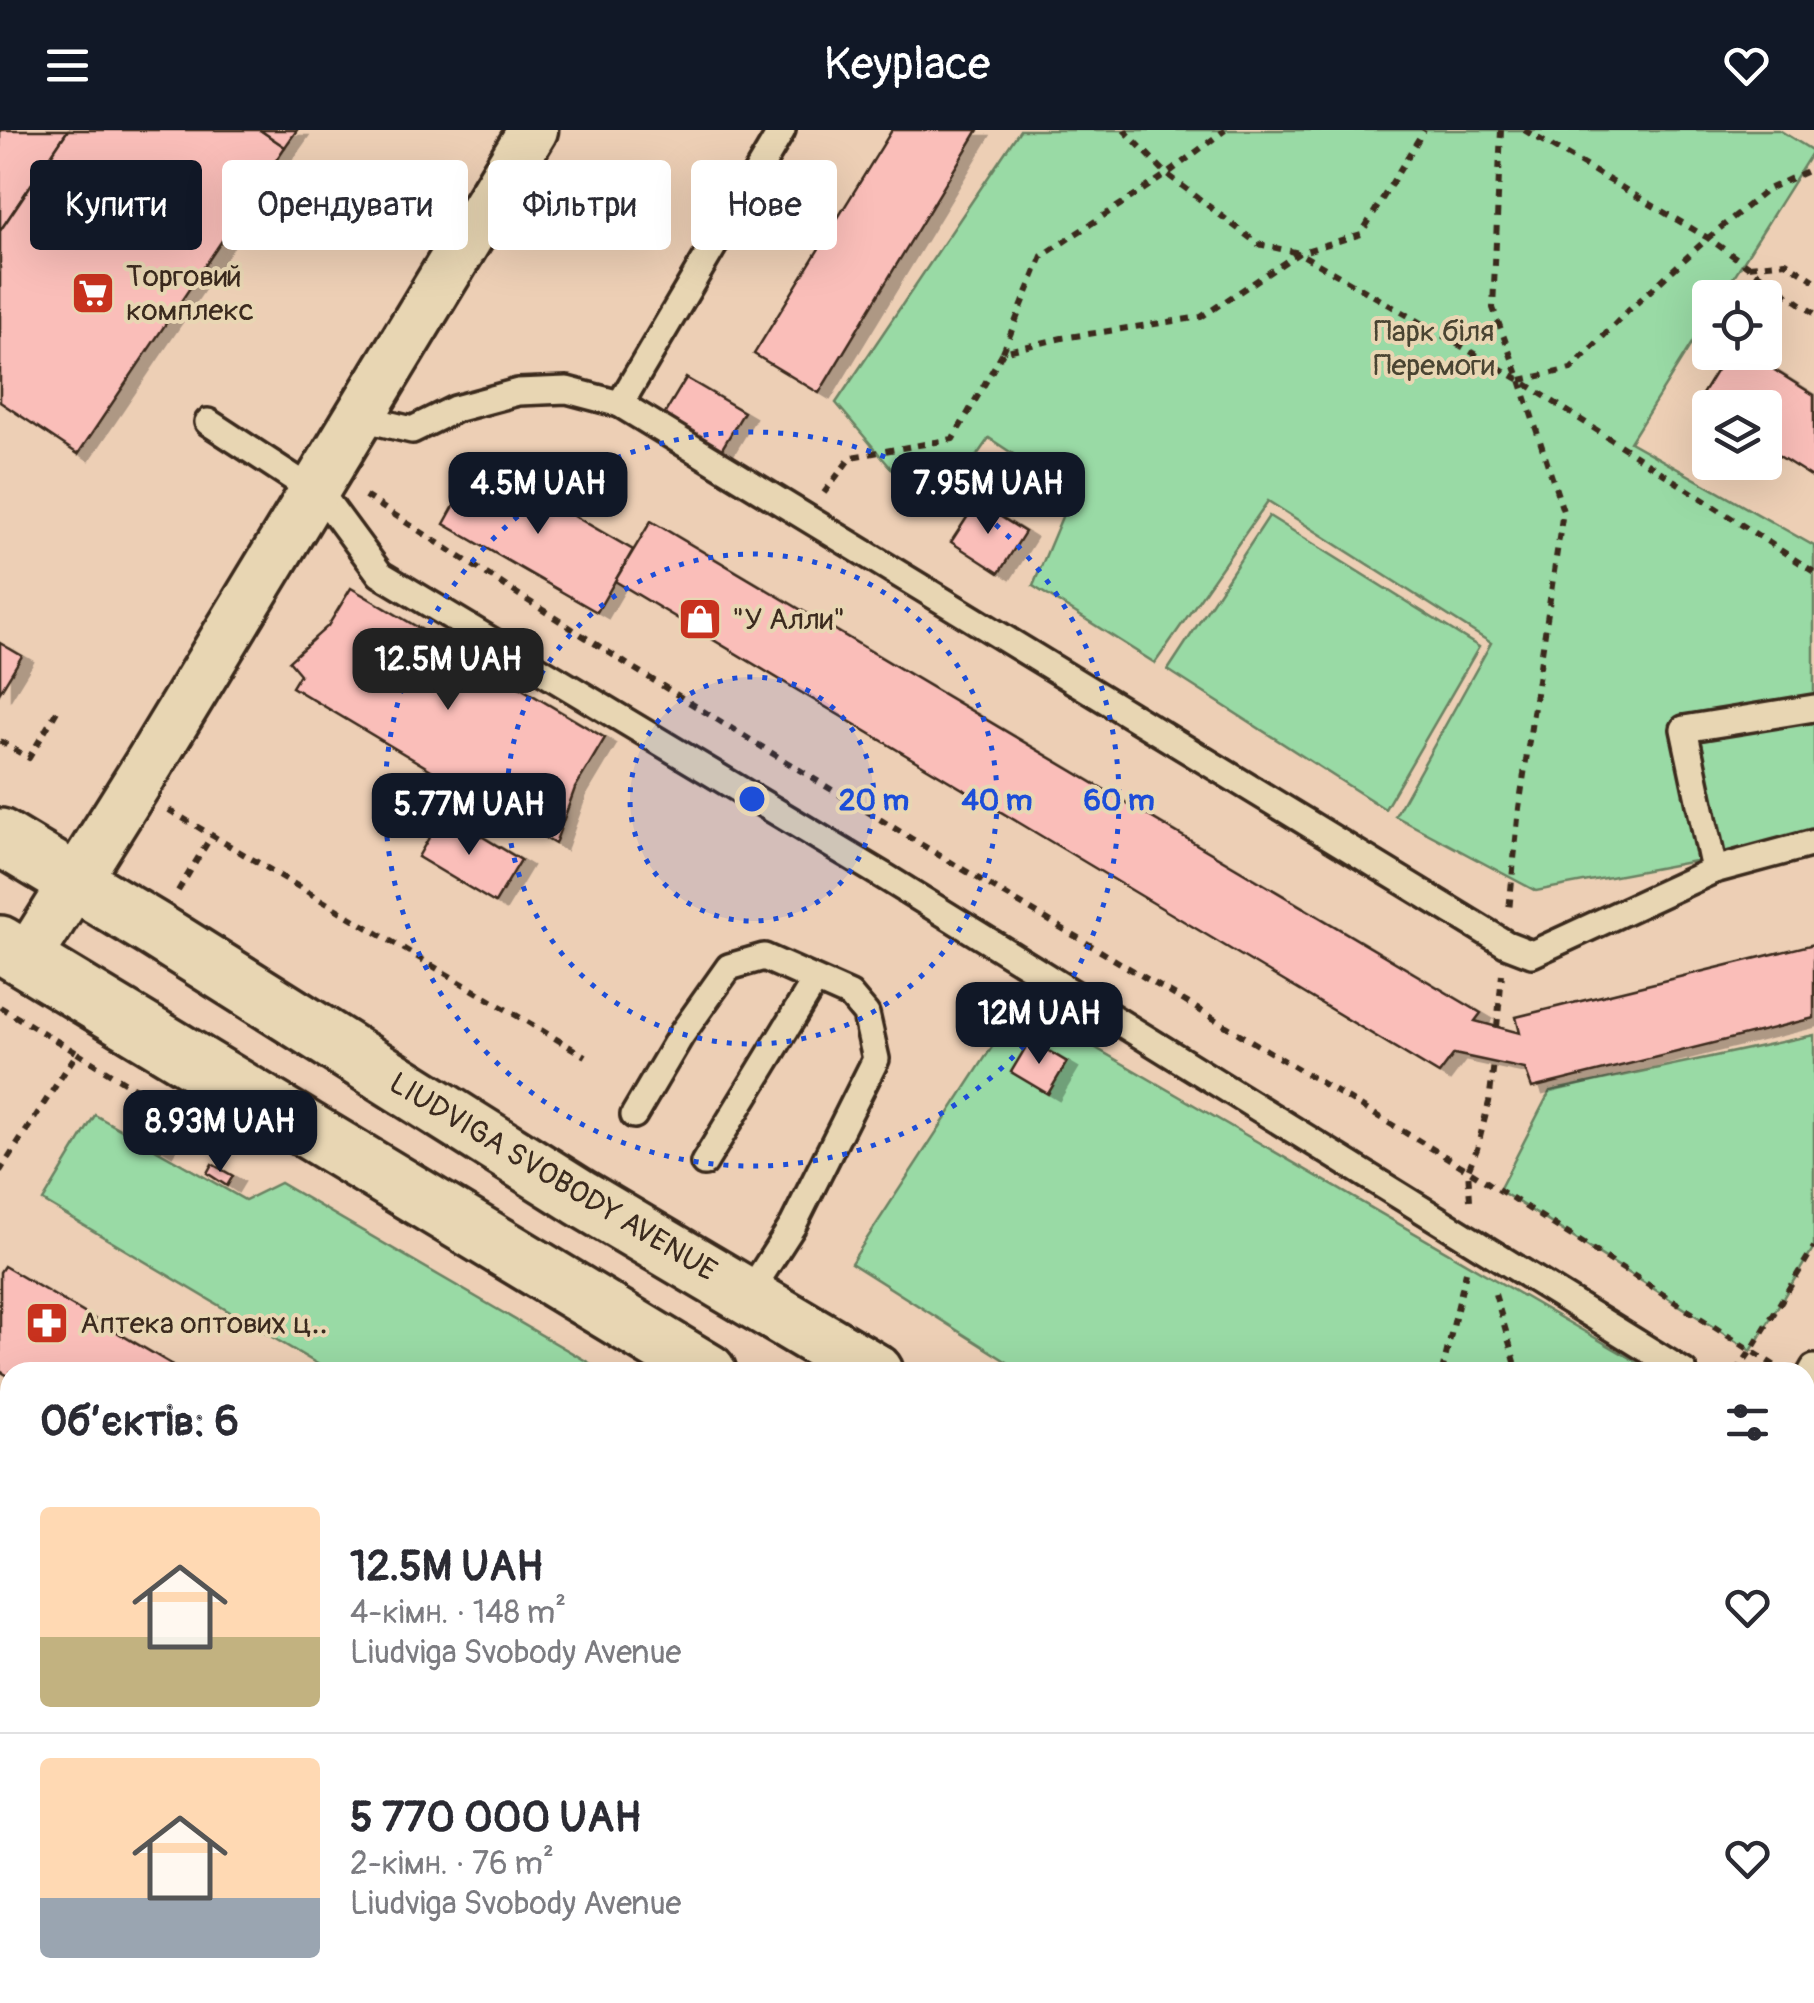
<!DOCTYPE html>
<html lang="uk">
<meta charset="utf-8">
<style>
:root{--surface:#fff;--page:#f7f7f7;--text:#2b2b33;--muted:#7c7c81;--line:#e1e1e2;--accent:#111827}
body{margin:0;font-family:Pangolin,sans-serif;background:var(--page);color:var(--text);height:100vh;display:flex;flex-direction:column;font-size:38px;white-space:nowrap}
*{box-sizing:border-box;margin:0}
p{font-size:32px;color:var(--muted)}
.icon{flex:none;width:55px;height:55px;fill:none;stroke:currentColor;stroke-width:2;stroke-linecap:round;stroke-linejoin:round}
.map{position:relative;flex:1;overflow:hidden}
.details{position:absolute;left:0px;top:1232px;width:1815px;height:642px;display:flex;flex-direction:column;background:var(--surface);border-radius:30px 30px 0 0;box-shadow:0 10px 40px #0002}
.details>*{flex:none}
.top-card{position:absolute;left:30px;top:30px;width:1000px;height:90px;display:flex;gap:20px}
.tools{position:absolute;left:1692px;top:150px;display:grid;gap:20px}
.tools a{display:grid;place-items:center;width:90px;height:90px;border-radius:10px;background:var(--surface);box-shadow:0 10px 40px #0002;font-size:50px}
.price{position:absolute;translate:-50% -85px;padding:0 22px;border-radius:20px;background:var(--accent);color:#fff;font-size:32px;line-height:65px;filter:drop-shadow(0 2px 5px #0008)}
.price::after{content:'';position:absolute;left:50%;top:60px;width:30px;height:22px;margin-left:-15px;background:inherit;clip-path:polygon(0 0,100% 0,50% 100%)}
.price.current{background:#222;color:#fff}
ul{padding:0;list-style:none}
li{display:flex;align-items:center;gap:30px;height:250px;padding:0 40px}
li+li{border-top:2px solid var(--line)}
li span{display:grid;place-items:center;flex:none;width:280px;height:200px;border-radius:10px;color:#555}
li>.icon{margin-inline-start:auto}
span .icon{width:120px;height:120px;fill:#fffc;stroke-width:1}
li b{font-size:42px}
h2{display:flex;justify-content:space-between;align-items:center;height:120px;padding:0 40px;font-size:42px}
.tag{padding:0 35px;border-radius:10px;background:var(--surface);box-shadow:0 10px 40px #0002;font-size:35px;line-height:90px}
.tag.current{background:var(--accent);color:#fff}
header{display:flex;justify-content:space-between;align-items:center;height:130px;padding:0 40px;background:var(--accent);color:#fff;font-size:45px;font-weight:600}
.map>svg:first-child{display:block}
</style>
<header><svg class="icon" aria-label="menu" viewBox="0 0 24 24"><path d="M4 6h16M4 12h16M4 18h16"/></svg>Keyplace<svg class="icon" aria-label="heart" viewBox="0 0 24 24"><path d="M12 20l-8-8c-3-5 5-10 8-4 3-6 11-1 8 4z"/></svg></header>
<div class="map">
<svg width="1814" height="1873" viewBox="0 0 1814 1873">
<defs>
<filter id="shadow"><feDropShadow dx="11" dy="6" stdDeviation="0" flood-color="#0004"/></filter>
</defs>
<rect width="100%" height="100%" fill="#edcfb5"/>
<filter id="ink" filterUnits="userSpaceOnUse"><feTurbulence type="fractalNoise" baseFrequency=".01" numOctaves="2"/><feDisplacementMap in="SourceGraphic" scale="20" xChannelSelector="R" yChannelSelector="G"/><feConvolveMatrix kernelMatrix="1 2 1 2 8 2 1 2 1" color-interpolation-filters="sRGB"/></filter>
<g filter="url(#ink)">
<g fill="#99daa5" stroke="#6a8262" stroke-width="2.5">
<path d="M1020,0H1779L1813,21L1721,167L1710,168V184L1630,312L1814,416V715L1695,731L1536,761L1395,686L1491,513L1268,371L1155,533L1033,456L1072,363L989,308L933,388L836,273Z"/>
<path d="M1269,386L1479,517L1385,679L1168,540Z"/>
<path d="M1020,874L1654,1242H1023L851,1133Z"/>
<path d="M1814,905V1117L1751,1221L1499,1060L1550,961Z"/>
<path d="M95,985L245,1070L280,1053L605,1242H331L43,1071Z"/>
<path d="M1814,1329V1703L1805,1698V1343Z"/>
<path d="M267,1865H602L612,1873H267Z"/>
</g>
<g fill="#fabeb9" stroke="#3b2a1e" stroke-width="2.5" filter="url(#shadow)">
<path d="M0,0H68L0,101Z"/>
<path d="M68,0H260L285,17L78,324L0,272V101Z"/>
<path d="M260,0H297L285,17Z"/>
<path d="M892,0H978L819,263L754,224Z"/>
<path d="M1728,222H1746L1814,265V348L1765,317V278H1710V283L1696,274Z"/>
<path d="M686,248L744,282L717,327L659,293Z"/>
<path d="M479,331L633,420L597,482L444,394Z"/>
<path d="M977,372L1025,402L999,443L951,412Z"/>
<path d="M651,391L1481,883L1475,891L1520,903L1516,887L1814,814V888L1532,958L1525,939L1454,924L1439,944L615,451Z"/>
<path d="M351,458L605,608L575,658L555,714L292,557L300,544L289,531L328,496Z"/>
<path d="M0,513L22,526L0,562Z"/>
<path d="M443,683L521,730L495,773L418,727Z"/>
<path d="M1030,910L1067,932L1048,964L1011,942Z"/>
<path d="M134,990L167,1009L161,1019L129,999Z"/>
<path d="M212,1034L233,1046L227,1056L207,1043Z"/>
<path d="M4,1136L171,1234L166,1242H10V1247L0,1241V1142Z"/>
<path d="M10,1558V1720L0,1737V1575Z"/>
<path d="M167,1865H236L232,1873H183Z"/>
<path d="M900,1865H973L979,1873H931L927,1866L922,1873H914Z"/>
<path d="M1077,1865H1232L1246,1873H1079Z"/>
<path d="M1572,1865H1599L1614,1873H1568Z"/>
</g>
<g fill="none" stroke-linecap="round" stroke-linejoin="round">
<g stroke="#3b2a1e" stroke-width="32">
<g id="service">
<path d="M620,274L1506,814L1532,824L1714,740L1814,713"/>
<path d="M357,287L412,300L455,279L518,262L567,260L620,274L782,0"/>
<path d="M208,292L324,368L380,444L887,748L1684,1242"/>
<path d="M1714,740L1684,599L1814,578"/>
<path d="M634,985L681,905L729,837L764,827L850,865L866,884L876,929L793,1095L748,1165"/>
<path d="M704,1033L815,851"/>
<path d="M1805,1254L1814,1238"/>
<path d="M1805,1314L1814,1320"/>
<path d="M0,1423L10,1429"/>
<path d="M750,1865L763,1873"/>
<path d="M1435,1873L1439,1865"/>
</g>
</g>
<g stroke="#3b2a1e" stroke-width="55">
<path id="minor" d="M26,830L150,632L533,0"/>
</g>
<g stroke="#3b2a1e" stroke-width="62">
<g id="secondary">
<path d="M0,707L155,800L581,1068L875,1242"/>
<path d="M0,814L708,1242"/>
<path d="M1805,1809L1814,1814"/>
<path d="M1724,1865L1737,1873"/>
</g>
</g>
<g stroke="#3b2a1e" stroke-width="6" stroke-dasharray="8 8" stroke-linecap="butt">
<path d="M1124,0L1167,44L1258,114L1299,123L1520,250L1814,442"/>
<path d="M1501,0L1493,178L1520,250L1563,381L1519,678L1509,781"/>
<path d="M1524,0L1708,108L1814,183"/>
<path d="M1749,136L1786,132L1814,150"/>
<path d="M1003,222L1042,126L1167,44L1225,0"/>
<path d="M1521,250L1571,239L1628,181L1708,108L1768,59L1814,38"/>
<path d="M824,363L851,327L953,309L1003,222L1062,208L1201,187L1299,123L1361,104L1424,0"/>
<path d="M365,366L630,536L912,709L1468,1040L1780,1239"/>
<path d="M0,611L29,628L57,581"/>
<path d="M169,680L585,926"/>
<path d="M178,761L212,705"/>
<path d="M0,877L77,923L0,1041"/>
<path d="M1497,897L1502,844"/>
<path d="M77,923L194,995"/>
<path d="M1470,1070L1468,1040L1477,1019L1489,972L1494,933"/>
<path d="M1495,1164L1518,1242"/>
<path d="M1442,1242L1466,1142"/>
<path d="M1736,1242L1751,1221L1814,1117"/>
<path d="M0,1839L10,1822"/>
<path d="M1634,1865L1647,1873"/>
</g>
<use href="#service" stroke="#e8d6b3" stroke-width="25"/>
<use href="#minor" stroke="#e8d6b3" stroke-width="48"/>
<use href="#secondary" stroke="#e8d6b3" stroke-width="55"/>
</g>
</g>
<circle cx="752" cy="669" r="122" fill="#1d4ed8" fill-opacity=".12"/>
<g fill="none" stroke="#1d4ed8" stroke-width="5" stroke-dasharray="5 10">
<circle cx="752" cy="669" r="122"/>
<circle cx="752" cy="669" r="245"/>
<circle cx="752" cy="669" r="367"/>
</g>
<defs>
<g id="supermarket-square" transform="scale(2.25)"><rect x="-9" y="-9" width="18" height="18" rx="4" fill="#c8321e" stroke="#e8d6b3"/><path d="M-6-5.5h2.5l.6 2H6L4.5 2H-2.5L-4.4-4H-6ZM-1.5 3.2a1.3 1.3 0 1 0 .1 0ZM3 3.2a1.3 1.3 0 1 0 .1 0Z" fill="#fff"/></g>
<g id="shop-square" transform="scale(2.25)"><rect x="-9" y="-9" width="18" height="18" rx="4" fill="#c8321e" stroke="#e8d6b3"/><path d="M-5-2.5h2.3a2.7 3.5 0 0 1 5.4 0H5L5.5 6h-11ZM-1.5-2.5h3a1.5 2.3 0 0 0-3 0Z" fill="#fff"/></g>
<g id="pharmacy-square" transform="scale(2.25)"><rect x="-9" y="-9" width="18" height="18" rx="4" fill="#c8321e" stroke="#e8d6b3"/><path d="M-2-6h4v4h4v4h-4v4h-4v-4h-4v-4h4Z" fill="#fff"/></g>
</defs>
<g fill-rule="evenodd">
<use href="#supermarket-square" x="93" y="163"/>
<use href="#shop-square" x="700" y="489"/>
<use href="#pharmacy-square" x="47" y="1193"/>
</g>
<g text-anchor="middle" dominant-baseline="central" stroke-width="8" stroke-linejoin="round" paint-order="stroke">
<g font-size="30" fill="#3b2a1e" stroke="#e8d6b3" text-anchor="start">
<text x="126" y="146">Торговий<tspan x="126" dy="34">комплекс</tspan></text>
<text x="732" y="489">"У Алли"</text>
<text x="80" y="1193">Аптека оптових ц‥</text>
</g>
<g font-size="30" fill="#494432" stroke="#e8d6b3">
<text x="1434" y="201">Парк біля<tspan x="1434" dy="34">Перемоги</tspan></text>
</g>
<g font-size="30" fill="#3b2a1e" stroke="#e8d6b3">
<text transform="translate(553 1047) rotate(31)">LIUDVIGA SVOBODY AVENUE</text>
</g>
</g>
<circle cx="752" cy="669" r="15" fill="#1d4ed8" stroke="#e8d6b3" stroke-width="5"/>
<g font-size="30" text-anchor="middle" font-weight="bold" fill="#1d4ed8" stroke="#e8d6b3" stroke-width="8" stroke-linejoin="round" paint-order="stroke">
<text x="874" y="680">20 m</text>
<text x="997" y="680">40 m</text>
<text x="1119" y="680">60 m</text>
</g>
</svg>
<div class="tools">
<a><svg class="icon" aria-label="locate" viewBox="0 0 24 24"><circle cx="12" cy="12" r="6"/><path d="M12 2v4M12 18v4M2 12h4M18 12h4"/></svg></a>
<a><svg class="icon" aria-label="layers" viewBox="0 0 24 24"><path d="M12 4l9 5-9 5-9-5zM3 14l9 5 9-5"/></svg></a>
</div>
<b class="price" style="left:538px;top:407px">4.5M UAH</b>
<b class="price" style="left:988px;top:407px">7.95M UAH</b>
<b class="price current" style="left:448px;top:583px">12.5M UAH</b>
<b class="price" style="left:469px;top:728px">5.77M UAH</b>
<b class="price" style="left:1039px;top:937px">12M UAH</b>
<b class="price" style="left:220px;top:1045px">8.93M UAH</b>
<div class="top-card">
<a class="tag current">Купити</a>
<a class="tag">Орендувати</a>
<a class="tag">Фільтри</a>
<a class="tag">Нове</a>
</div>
<section class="details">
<h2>Об’єктів: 6<svg class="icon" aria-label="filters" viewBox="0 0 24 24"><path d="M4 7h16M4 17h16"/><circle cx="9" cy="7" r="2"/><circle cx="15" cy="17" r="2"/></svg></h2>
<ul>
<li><span style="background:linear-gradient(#ffd9b3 65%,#c2b280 0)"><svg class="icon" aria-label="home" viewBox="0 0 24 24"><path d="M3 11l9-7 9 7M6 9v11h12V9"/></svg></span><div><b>12.5M UAH</b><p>4-кімн. · 148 m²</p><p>Liudviga Svobody Avenue</p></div><svg class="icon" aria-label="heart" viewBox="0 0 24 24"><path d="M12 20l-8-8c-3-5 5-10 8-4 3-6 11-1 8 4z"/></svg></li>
<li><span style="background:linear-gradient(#ffd9b3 70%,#9aa5b1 0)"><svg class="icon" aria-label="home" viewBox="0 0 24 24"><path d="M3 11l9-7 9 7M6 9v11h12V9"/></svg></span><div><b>5 770 000 UAH</b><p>2-кімн. · 76 m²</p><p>Liudviga Svobody Avenue</p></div><svg class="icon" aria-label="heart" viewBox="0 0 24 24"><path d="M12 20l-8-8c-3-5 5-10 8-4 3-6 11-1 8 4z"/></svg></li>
</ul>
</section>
</div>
